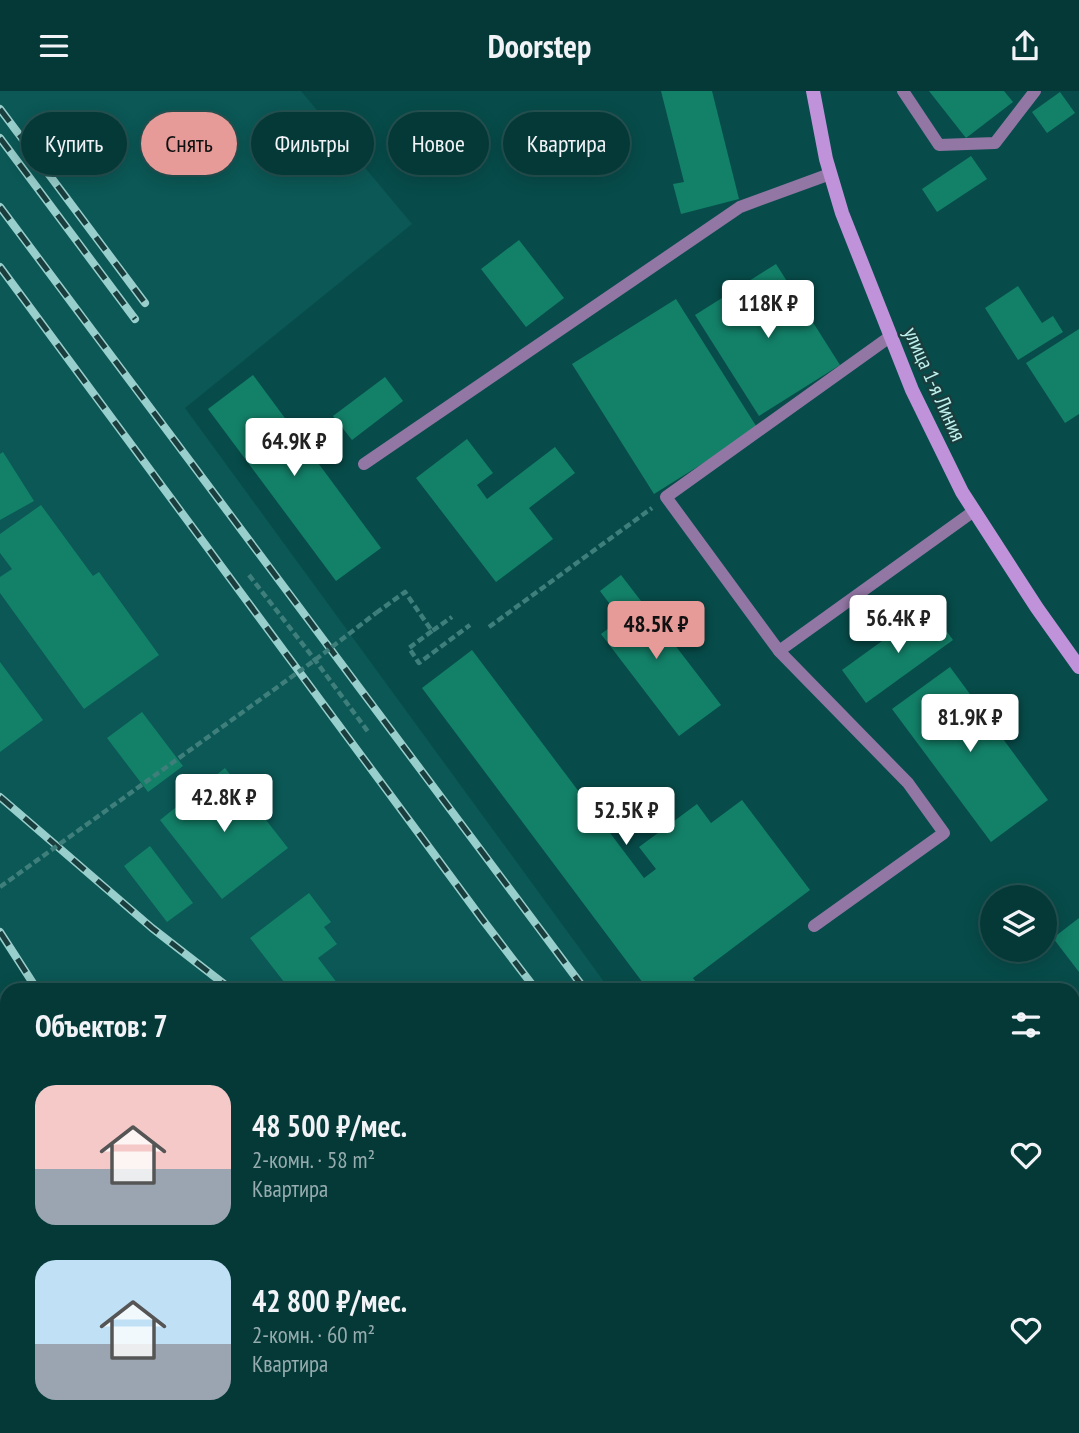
<!DOCTYPE html>
<html lang="ru">
<meta charset="utf-8">
<style>
:root{--surface:#053938;--page:#0e4040;--text:#f1f3f6;--muted:#97acae;--line:#265353;--accent:#e69b98}
body{margin:0;font-family:"PT Sans Narrow",sans-serif;background:var(--page);color:var(--text);height:100vh;display:flex;flex-direction:column;font-size:26px;white-space:nowrap}
*{box-sizing:border-box;margin:0}
p{font-size:23px;color:var(--muted)}
.icon{flex:none;width:38px;height:38px;fill:none;stroke:currentColor;stroke-width:2;stroke-linecap:round;stroke-linejoin:round}
.map{position:relative;flex:1;overflow:hidden}
.details{position:absolute;left:0px;top:892px;width:1080px;height:450px;display:flex;flex-direction:column;background:var(--surface);border-radius:21px 21px 0 0;box-shadow:0 4px 18px #0003,0 0 0 2px var(--line)}
.details>*{flex:none}
.hud{position:absolute;left:21px;top:21px;width:700px;height:63px;display:flex;gap:14px}
.controls{position:absolute;left:980px;top:794px;display:grid;gap:14px}
.controls a{display:grid;place-items:center;width:77px;height:77px;border-radius:50%;background:var(--surface);box-shadow:0 4px 18px #0003,0 0 0 2px var(--line);font-size:35px}
.price{position:absolute;translate:-50% -60px;padding:0 16px;border-radius:7px;background:#fff;color:#222;font-size:23px;line-height:46px;filter:drop-shadow(0 2px 4px #0008)}
.price::after{content:'';position:absolute;left:50%;top:42px;width:21px;height:16px;margin-left:-10px;background:inherit;clip-path:polygon(0 0,100% 0,50% 100%)}
.price.current{background:var(--accent);color:#111}
ul{padding:0;list-style:none}
li{display:flex;align-items:center;gap:21px;height:175px;padding:0 35px}
li span{display:grid;place-items:center;flex:none;width:196px;height:140px;border-radius:21px;color:#555}
li>.icon{margin-inline-start:auto}
span .icon{width:84px;height:84px;fill:#fffc;stroke-width:1}
li b{font-size:30px}
h2{display:flex;justify-content:space-between;align-items:center;height:84px;padding:0 35px;font-size:30px}
.tag{padding:0 24px;border-radius:32px;background:var(--surface);box-shadow:0 4px 18px #0003,0 0 0 2px var(--line);font-size:24px;line-height:63px}
.tag.current{background:var(--accent);color:#111}
header{display:flex;justify-content:space-between;align-items:center;height:91px;padding:0 35px;background:var(--surface);font-size:32px;font-weight:800}
.map>svg:first-child{display:block}
</style>
<header><svg class="icon" aria-label="menu" viewBox="0 0 24 24"><path d="M4 6h16M4 12h16M4 18h16"/></svg>Doorstep<svg class="icon" aria-label="share" viewBox="0 0 24 24"><path d="M12 15V3M7 8l5-5 5 5M5 13v7h14v-7"/></svg></header>
<div class="map">
<svg width="1079" height="1342" viewBox="0 0 1079 1342">
<rect width="100%" height="100%" fill="#074c4a"/>
<g fill="#0b5856">
<path d="M0,0H301L412,133L185,317L610,899H34L0,850Z"/>
<path d="M331,1335H927L932,1342H336Z"/>
</g>
<g fill="#138168">
<path d="M661,0H712L739,108L681,123L673,93L684,91Z"/>
<path d="M929,0H1004L1013,11L966,47Z"/>
<path d="M1060,1L1075,22L1047,42L1032,21Z"/>
<path d="M971,65L987,88L937,121L922,98Z"/>
<path d="M519,149L564,207L526,236L481,178Z"/>
<path d="M776,173L840,274L759,325L695,224Z"/>
<path d="M1018,195L1042,232L1053,225L1063,241L1018,269L985,217Z"/>
<path d="M676,208L758,338L654,403L572,273Z"/>
<path d="M1079,238V323L1065,332L1026,272Z"/>
<path d="M253,284L381,457L336,490L208,318Z"/>
<path d="M385,286L403,310L352,349L333,325Z"/>
<path d="M467,348L493,382L477,394L487,408L555,356L575,382L529,417L553,448L496,491L416,387Z"/>
<path d="M3,361L34,410L0,429V363Z"/>
<path d="M41,414L93,485L99,481L159,564L84,618L0,502V486L12,478L0,462V443Z"/>
<path d="M621,484L721,614L679,645L601,543L621,528L600,500Z"/>
<path d="M929,516L953,549L866,612L842,579Z"/>
<path d="M472,559L644,787L656,778L639,756L697,713L711,732L742,709L810,799L693,887L702,900H649L422,597Z"/>
<path d="M0,571L43,629L0,661Z"/>
<path d="M950,576L1048,709L991,751L892,618Z"/>
<path d="M142,621L183,675L148,701L107,647Z"/>
<path d="M225,677L288,757L222,808L160,729Z"/>
<path d="M150,755L193,812L167,831L124,775Z"/>
<path d="M309,802L331,831L324,836L337,853L318,867L341,897L337,900H291L250,847Z"/>
<path d="M1079,827V881L1053,847Z"/>
<path d="M0,1016L7,1027V1072L0,1076Z"/>
<path d="M1079,1034V1089L1073,1082V1040Z"/>
<path d="M7,1101V1129L0,1133V1105Z"/>
<path d="M0,1214L7,1225V1269L0,1274Z"/>
<path d="M163,1335H189L181,1342H169Z"/>
</g>
<g fill="none" stroke-linecap="round" stroke-linejoin="round">
<g stroke="#3e7e7b" stroke-width="4.5" stroke-dasharray="7 3.5" stroke-linecap="butt">
<path d="M249,484L315,569L369,642"/>
<path d="M376,522L405,501L432,540L452,526"/>
<path d="M489,536L652,417"/>
<path d="M432,540L409,557L419,572L470,534"/>
</g>
<g stroke="#9276a4" stroke-width="12">
<path d="M903,0L939,54L995,52L1035,0"/>
<path d="M891,245L666,406L779,560L974,420"/>
<path d="M364,373L740,116L830,83"/>
<path d="M779,560L908,692L944,742L814,835"/>
<path d="M637,1335L642,1342"/>
</g>
<g stroke="#9276a4" stroke-width="14">
<path d="M0,963L7,977"/>
<path d="M248,1335L253,1342"/>
<path d="M9,1342L19,1335"/>
</g>
<path stroke="#bf92da" stroke-width="14" d="M813,0L826,68L842,122L912,299L962,401L1037,517L1079,576"/>
<g stroke="#98cecb" stroke-width="8">
<g id="rail">
<path d="M0,18L145,212"/>
<path d="M0,47L135,228"/>
<path d="M0,116L586,900"/>
<path d="M0,176L482,828L537,900"/>
<path d="M0,706L152,837L233,900"/>
<path d="M0,841L38,900"/>
<path d="M334,1335L339,1342"/>
<path d="M739,1335L744,1342"/>
<path d="M773,1335L777,1342"/>
<path d="M872,1335L877,1342"/>
<path d="M912,1335L917,1342"/>
</g>
</g>
<use href="#rail" stroke="#1a3e3d" stroke-width="5" stroke-dasharray="16" stroke-linecap="butt"/>
<path stroke="#3e7e7b" stroke-width="4.5" stroke-dasharray="7 3.5" stroke-linecap="butt" d="M0,796L315,569L376,522"/>
</g>
<g text-anchor="middle" dominant-baseline="central" stroke-width="5" stroke-linejoin="round" paint-order="stroke">
<g font-size="21" fill="#bff1ee" stroke="#1a3e3d">
<text transform="translate(935 293) rotate(66)">улица 1-я Линия</text>
</g>
</g>
</svg>
<div class="controls">
<a><svg class="icon" aria-label="layers" viewBox="0 0 24 24"><path d="M12 4l9 5-9 5-9-5zM3 14l9 5 9-5"/></svg></a>
</div>
<b class="price" style="left:768px;top:249px">118K ₽</b>
<b class="price" style="left:294px;top:387px">64.9K ₽</b>
<b class="price" style="left:898px;top:564px">56.4K ₽</b>
<b class="price current" style="left:656px;top:570px">48.5K ₽</b>
<b class="price" style="left:970px;top:663px">81.9K ₽</b>
<b class="price" style="left:224px;top:743px">42.8K ₽</b>
<b class="price" style="left:626px;top:756px">52.5K ₽</b>
<div class="hud">
<a class="tag">Купить</a>
<a class="tag current">Снять</a>
<a class="tag">Фильтры</a>
<a class="tag">Новое</a>
<a class="tag">Квартира</a>
</div>
<section class="details">
<h2>Объектов: 7<svg class="icon" aria-label="filters" viewBox="0 0 24 24"><path d="M4 7h16M4 17h16"/><circle cx="9" cy="7" r="2"/><circle cx="15" cy="17" r="2"/></svg></h2>
<ul>
<li><span style="background:linear-gradient(#f6c9c9 60%,#9aa5b1 0)"><svg class="icon" aria-label="home" viewBox="0 0 24 24"><path d="M3 11l9-7 9 7M6 9v11h12V9"/></svg></span><div><b>48 500 ₽/мес.</b><p>2-комн. · 58 m²</p><p>Квартира</p></div><svg class="icon" aria-label="heart" viewBox="0 0 24 24"><path d="M12 20l-8-8c-3-5 5-10 8-4 3-6 11-1 8 4z"/></svg></li>
<li><span style="background:linear-gradient(#bfe0f5 60%,#9aa5b1 0)"><svg class="icon" aria-label="home" viewBox="0 0 24 24"><path d="M3 11l9-7 9 7M6 9v11h12V9"/></svg></span><div><b>42 800 ₽/мес.</b><p>2-комн. · 60 m²</p><p>Квартира</p></div><svg class="icon" aria-label="heart" viewBox="0 0 24 24"><path d="M12 20l-8-8c-3-5 5-10 8-4 3-6 11-1 8 4z"/></svg></li>
</ul>
</section>
</div>
